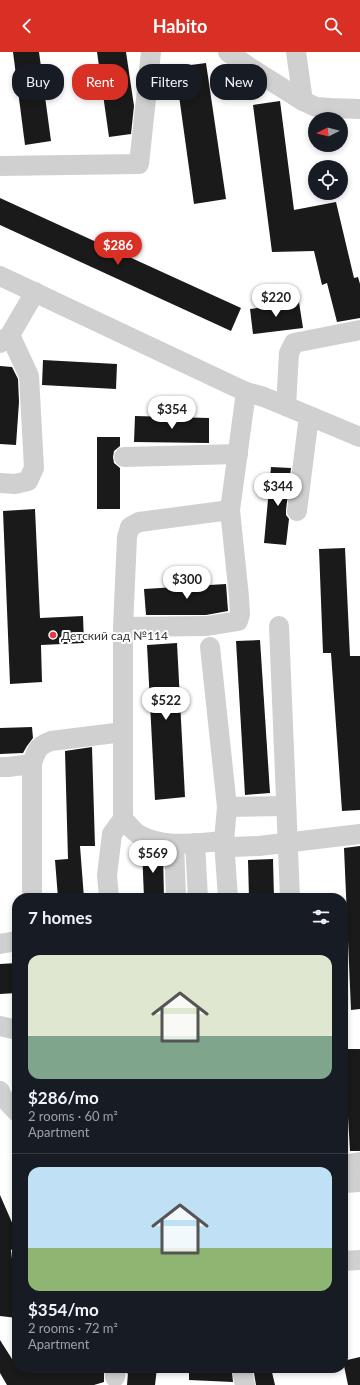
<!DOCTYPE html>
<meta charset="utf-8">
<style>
:root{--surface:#171b24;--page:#20242c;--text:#f1f3f6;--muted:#9ea1a6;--line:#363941;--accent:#d93025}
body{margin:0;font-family:Lato,sans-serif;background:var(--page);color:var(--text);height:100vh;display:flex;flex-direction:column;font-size:15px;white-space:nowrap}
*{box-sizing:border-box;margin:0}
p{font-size:13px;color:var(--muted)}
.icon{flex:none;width:22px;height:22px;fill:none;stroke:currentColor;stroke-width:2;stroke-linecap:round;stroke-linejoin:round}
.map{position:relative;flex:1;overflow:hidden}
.drawer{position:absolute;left:12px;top:841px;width:336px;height:480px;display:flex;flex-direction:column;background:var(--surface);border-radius:16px;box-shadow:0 2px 6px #0003}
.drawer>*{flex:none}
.banner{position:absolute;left:12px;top:12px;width:336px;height:36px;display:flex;gap:8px}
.needle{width:26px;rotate:264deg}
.tools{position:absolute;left:308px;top:60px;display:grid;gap:8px}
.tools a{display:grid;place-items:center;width:40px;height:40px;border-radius:50%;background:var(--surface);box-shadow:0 2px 6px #0003;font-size:20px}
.price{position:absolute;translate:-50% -34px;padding:0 9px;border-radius:14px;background:#fff;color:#222;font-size:13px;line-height:26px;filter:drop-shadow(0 1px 2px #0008)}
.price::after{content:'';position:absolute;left:50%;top:24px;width:12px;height:9px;margin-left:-6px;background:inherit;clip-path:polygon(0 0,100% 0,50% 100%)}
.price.current{background:var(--accent);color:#fff}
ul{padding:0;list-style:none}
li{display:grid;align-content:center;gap:8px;height:212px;padding:0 16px}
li+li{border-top:1px solid var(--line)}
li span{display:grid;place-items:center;height:124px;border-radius:12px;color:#555}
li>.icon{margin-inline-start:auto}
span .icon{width:72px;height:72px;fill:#fffc;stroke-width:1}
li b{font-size:17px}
h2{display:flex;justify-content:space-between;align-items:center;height:48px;padding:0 16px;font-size:17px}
.pill{padding:0 14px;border-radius:16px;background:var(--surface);box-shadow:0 2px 6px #0003;font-size:14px;line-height:36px}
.pill.current{background:var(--accent);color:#fff}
header{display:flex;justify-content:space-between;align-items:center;height:52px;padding:0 16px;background:var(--accent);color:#fff;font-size:18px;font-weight:700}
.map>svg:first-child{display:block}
</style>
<header><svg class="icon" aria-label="back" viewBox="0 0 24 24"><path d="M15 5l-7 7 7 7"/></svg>Habito<svg class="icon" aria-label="search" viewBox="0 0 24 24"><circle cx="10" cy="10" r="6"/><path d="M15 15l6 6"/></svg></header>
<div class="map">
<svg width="360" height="1333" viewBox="0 0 360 1333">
<rect width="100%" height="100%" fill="#fff"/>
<g fill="#1a1a1a">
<path d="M13,0H39L51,89L25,93Z"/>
<path d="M97,0H126L134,54L131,82L109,85Z"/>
<path d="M206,11L226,147L194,152L175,15Z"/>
<path d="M280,49L294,158L336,150L354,226L358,225L360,232V266L337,270L327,231L322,233L314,199L272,200L253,53Z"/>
<path d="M0,146L241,256L231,279L0,173Z"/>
<path d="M299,250L303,276L253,282L250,257Z"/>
<path d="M43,308L117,312L116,337L42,333Z"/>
<path d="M0,314L12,315L18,327L19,350L16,393L0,392Z"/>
<path d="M135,364L209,366V391L134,390Z"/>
<path d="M97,385H120V394L114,399L113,405L114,411L120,416V457H97Z"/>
<path d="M271,415L291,416L286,458V463L289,467L286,493L264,491Z"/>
<path d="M35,457L40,566L83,564L84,591L41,593L42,630L10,632L3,459Z"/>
<path d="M345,496L350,604H360V758L342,759L331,601H323L319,497Z"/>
<path d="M226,532L228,559L206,563H146L144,537Z"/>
<path d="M260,588L270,741L245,743L236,589Z"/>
<path d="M177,591L185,745L155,748L147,593Z"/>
<path d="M32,675L33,686L27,694L23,701L0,702V676Z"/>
<path d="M92,695L95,794H80L84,846H58L55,808L68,807L65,699Z"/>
<path d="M360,794V957L351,958L344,796Z"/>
<path d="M142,796L163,802L164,846H144Z"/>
<path d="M273,807L274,846H249L248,808Z"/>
<path d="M17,911V941L0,942V912Z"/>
<path d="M344,997H360V1099H350Z"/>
<path d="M0,1143L17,1182V1195L11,1198L16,1243H17V1266L0,1264Z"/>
<path d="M0,1288L12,1307L17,1304V1316H104V1330L94,1333H7L0,1321Z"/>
<path d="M360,1305V1333H348L343,1309Z"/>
<path d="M127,1316H157L155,1333H127L128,1321L127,1322Z"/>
<path d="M189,1316H234L232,1320L233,1330L189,1328Z"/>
<path d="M252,1316H271L275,1333H256L254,1321Z"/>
</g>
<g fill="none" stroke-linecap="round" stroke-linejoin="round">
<g stroke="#d0d0d0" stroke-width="20">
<path d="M228,0L249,15L303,49L316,55L330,56L360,57"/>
<path d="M296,0L303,49"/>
<path d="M0,114L139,112L151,0"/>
<path d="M0,224L246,340L264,345L360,385"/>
<path d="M0,291L10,283L35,240"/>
<path d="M286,354L289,301L294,291L360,278"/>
<path d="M124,405L238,402"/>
<path d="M0,431L15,432L28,429L34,416L29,324L10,283"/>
<path d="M230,458L246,340"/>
<path d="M297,459L309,364"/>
<path d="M279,574L290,846"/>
<path d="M210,595L227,755L224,789L228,846"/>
<path d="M0,715H8L32,712C36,698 38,694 51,689L123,680"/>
<path d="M227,755L286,754"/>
<path d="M123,767C128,772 133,779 138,782C164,797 195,791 224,789L232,795L259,794L360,782"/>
<path d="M195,791L198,846"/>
<path d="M174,792L176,846"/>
<path d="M32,846V712"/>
<path d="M109,846L107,823L112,782L123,767V575L127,485L130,475L139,470L230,458L239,545L240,562L238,569L207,574L123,575"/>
<path d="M0,892L17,889"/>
<path d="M0,974L17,978"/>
<path d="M0,1039L1,1043L17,1060"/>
<path d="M343,1113L360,1110"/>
<path d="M343,1131L360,1130"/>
<path d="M343,1209L360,1208"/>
<path d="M243,1323L245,1333"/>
<path d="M115,1325L116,1316"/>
</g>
</g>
<circle fill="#e63946" stroke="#fff" stroke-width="1.5" cx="53" cy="583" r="4"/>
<g text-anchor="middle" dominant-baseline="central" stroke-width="4" stroke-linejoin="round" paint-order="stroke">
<g font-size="12" fill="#333" stroke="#fff" text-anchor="start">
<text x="61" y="583">Детский сад №114</text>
</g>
</g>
</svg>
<div class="tools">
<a><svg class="needle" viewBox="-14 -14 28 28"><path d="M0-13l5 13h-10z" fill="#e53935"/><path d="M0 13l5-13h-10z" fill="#9ea1a6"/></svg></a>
<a><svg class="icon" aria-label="locate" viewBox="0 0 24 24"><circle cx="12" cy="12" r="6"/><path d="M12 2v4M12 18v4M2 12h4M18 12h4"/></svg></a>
</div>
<b class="price current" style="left:118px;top:214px">$286</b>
<b class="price" style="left:276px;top:266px">$220</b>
<b class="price" style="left:172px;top:378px">$354</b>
<b class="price" style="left:278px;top:455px">$344</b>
<b class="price" style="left:187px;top:548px">$300</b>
<b class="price" style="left:166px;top:669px">$522</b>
<b class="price" style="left:153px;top:822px">$569</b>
<div class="banner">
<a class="pill">Buy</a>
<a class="pill current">Rent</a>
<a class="pill">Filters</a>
<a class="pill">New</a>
</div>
<section class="drawer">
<h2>7 homes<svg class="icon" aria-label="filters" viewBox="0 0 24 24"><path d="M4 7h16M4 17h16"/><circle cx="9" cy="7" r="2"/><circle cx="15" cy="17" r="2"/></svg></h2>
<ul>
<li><span style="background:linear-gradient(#dfe7d0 65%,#7fa58c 0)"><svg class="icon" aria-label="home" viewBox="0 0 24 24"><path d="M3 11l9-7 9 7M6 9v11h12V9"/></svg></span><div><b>$286/mo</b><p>2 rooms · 60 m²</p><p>Apartment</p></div></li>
<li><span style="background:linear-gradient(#bfe0f5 65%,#8fb573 0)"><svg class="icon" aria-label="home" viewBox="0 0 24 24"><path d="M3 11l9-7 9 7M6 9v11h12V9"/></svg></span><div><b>$354/mo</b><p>2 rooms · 72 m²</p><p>Apartment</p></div></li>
</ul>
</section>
</div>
